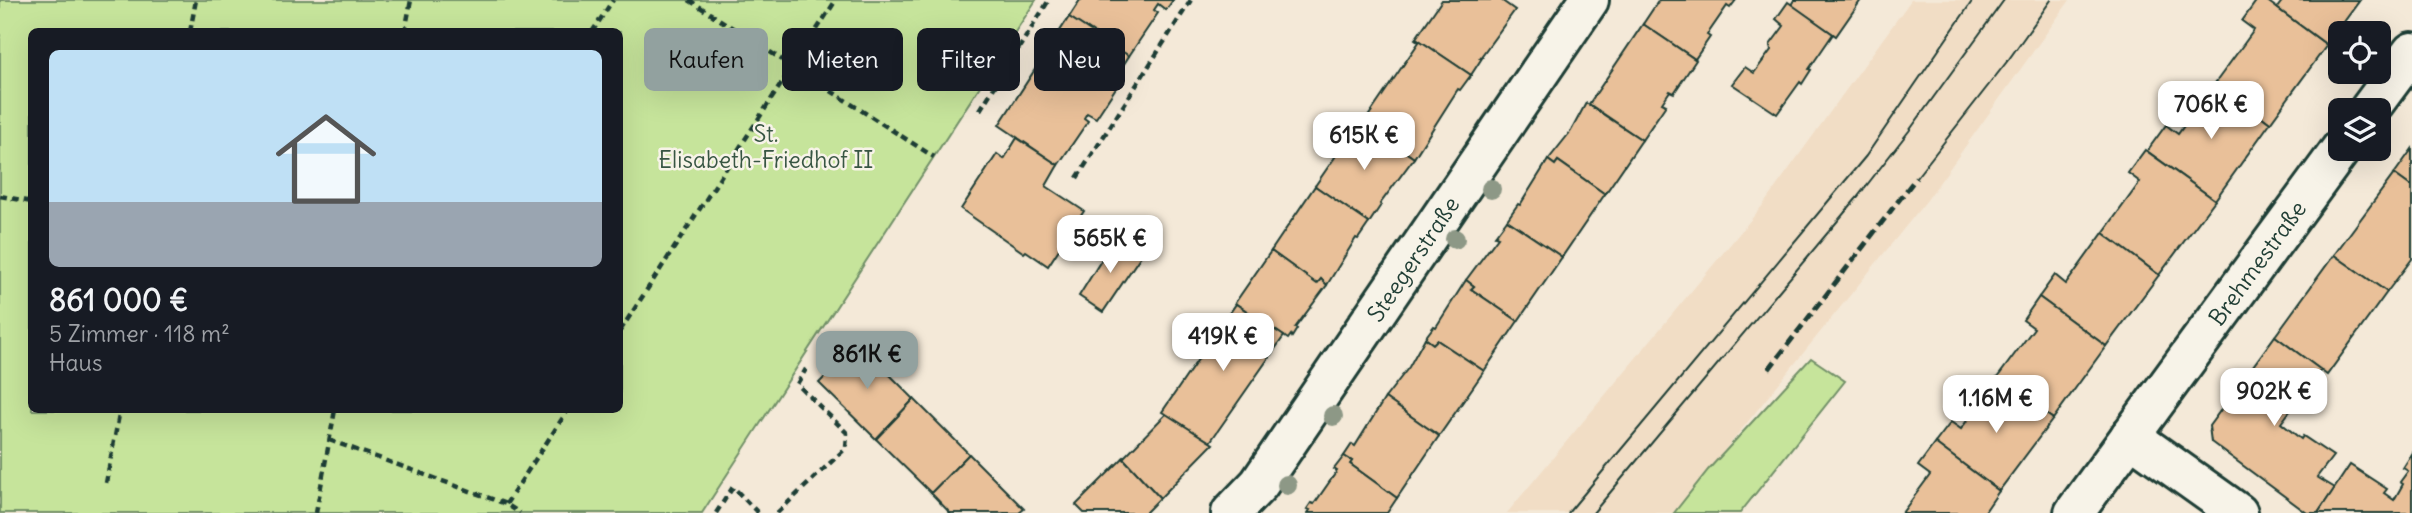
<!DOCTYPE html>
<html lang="de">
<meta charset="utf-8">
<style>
:root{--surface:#171b24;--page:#20242c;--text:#f1f3f6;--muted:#9ea1a6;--accent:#92a19f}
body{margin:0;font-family:Delius,sans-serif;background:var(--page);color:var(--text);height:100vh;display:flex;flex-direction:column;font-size:26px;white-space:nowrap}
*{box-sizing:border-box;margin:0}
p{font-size:23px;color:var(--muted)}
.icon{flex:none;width:38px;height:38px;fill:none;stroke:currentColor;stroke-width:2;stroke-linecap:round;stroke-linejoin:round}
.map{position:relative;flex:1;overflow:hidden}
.panel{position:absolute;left:28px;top:28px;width:595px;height:385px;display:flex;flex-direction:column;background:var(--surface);border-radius:10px;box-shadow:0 7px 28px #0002}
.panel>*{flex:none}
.banner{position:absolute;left:644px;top:28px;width:665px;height:63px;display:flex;gap:14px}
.fabs{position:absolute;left:2328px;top:21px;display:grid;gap:14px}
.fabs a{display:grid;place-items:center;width:63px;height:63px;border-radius:10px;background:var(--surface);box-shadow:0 7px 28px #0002;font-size:35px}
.price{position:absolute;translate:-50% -60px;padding:0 16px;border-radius:14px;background:#fff;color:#222;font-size:23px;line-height:46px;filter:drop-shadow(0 2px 4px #0008)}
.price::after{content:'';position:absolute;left:50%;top:42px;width:21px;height:16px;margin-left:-10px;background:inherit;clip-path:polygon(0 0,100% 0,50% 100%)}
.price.selected{background:var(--accent);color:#111}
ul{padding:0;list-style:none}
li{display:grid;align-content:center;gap:14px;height:371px;padding:0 21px}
li span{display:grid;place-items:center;height:217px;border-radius:10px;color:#555}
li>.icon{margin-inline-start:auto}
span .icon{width:126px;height:126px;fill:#fffc;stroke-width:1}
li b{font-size:30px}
.tag{padding:0 24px;border-radius:10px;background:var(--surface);box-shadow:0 7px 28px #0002;font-size:24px;line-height:63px}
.tag.selected{background:var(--accent);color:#111}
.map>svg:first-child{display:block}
</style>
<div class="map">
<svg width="2412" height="513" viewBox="0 0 2412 513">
<rect width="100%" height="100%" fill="#f4e9d8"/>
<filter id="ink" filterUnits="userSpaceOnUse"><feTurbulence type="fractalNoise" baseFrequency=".0143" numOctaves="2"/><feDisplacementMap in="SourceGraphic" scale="14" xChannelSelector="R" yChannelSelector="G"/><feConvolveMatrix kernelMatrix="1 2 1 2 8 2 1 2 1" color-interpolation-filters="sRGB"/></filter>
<g filter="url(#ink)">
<path fill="#f1ddc5" d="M1911,0H2070L1927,200L1674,513H1507L1763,205Z"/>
<g fill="#c6e49b" stroke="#729068" stroke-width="2" fill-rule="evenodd">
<path d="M0,0H1036L702,513H0ZM32,32H620V410H32Z"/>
<path d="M1811,358L1845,381L1740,513H1674L1708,470Z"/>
</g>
<g fill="#e9c099" stroke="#1f3d34" stroke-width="2">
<path d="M1080,0H1173L1166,10L1158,4L1154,10L1158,13L1129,56L1069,17Z"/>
<path d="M1442,0H1501L1515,10L1480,58H1482L1471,75L1416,38Z"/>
<path d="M1659,0H1736L1730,8L1727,6L1707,35L1710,37L1695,59L1643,24Z"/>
<path d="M1794,0H1861L1836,36L1791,5Z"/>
<path d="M2257,0H2266L2327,45L2270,123L2216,82L2254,30L2242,21Z"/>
<path d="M2283,0H2360L2327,45L2277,8Z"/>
<path d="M1788,2L1833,34L1809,69L1811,70L1802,84L1800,82L1777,114L1732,84L1745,67L1754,73L1771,50L1770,45L1784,26L1776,19Z"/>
<path d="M1069,17L1129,56L1115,78L1121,80L1096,118L1087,113L1084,118L1088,121L1058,165L999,125Z"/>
<path d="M1643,24L1696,60L1674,93L1670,91L1662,103L1666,105L1642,140L1589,104Z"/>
<path d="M1416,38L1471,75L1460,90L1458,89L1414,158L1360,121L1361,119L1365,121L1419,42L1415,39Z"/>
<path d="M2216,82L2270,123L2215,200L2147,151L2166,125L2178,134Z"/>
<path d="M1586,103L1642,140L1605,194L1558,161L1555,165L1548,160L1571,131Z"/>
<path d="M1360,121L1414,158L1380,204L1381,205L1369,223L1315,186Z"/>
<path d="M1017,138L1058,165L1046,186L1084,211L1048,266L1026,251L1024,253L961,209L997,154L1004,159Z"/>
<path d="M2412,149V187L2394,174Z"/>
<path d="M2145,150L2215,200L2159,275L2103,233L2140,182L2128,173Z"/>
<path d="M1548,160L1555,165L1558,161L1605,194L1562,257L1507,220L1518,204L1520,205Z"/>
<path d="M2394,174L2412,187V259L2387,292L2334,255Z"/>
<path d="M1315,186L1369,223L1358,239L1356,238L1327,285L1321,279L1317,284L1271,251Z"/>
<path d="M1507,220L1562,257L1518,321L1471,289L1474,286L1466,280L1498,237L1495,236Z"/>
<path d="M2103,233L2159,275L2106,346L2039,297L2055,275L2066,284Z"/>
<path d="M1115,238L1142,254L1103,312L1079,296Z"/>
<path d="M1271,251L1317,284L1321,279L1327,285L1295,328L1297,329L1292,337L1291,335L1288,339L1235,303Z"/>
<path d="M2334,255L2387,292L2327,375L2275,336Z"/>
<path d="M1466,280L1474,286L1471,289L1518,321L1484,371L1437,340L1433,344L1425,338L1434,326L1436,327Z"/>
<path d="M2039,297L2106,346L2053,419L1997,378L2034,328L2023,320Z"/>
<path d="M1236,304L1284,336L1210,442L1162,412Z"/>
<path d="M2275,336L2321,370L2281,423L2301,439L2303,436L2333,456L2317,477L2335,488L2318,513H2307L2211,442L2209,426Z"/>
<path d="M1425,338L1433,344L1437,340L1484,371L1439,436L1385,398L1409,367Z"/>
<path d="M858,343L914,399L876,439L819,383Z"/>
<path d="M1997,378L2053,419L1999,491L1935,443L1951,422L1961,429Z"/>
<path d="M1385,398L1439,436L1397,498L1350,464L1352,461L1344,456L1352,444L1355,446Z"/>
<path d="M914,399L969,454L931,493L876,439Z"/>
<path d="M1166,414L1213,444L1160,498L1123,458Z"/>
<path d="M1935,443L1999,491L1984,513H1902L1930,475L1918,466Z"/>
<path d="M969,454L1024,509L1019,513H950L931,493Z"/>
<path d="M2412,454V513H2318L2350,465L2387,489L2384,493L2394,500L2403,484L2400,482L2408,471L2403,468Z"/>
<path d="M1344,456L1352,461L1350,464L1397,498L1387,513H1308L1310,510L1307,509L1311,503L1314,504L1337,471L1334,469Z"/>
<path d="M1123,458L1160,498L1145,513H1084L1076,505Z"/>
</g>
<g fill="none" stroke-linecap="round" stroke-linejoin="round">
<g stroke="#1f3d34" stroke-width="44">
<g id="minor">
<path d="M2369,110L2412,52"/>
<path d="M2130,436L2238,513"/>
<path d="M1231,513L1259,484L1589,0"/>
<path d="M2074,513L2341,149"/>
</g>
</g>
<g stroke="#1f3d34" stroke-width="4.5" stroke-dasharray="7 5" stroke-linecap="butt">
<path d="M689,0L934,157"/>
<path d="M190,32L196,0"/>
<path d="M405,32L411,0"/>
<path d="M592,32L613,0"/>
<path d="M980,110L1049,0"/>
<path d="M1077,178L1191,0"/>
<path d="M0,196L32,202"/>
<path d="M620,331L836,0"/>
<path d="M329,440L506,504L520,513"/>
<path d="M106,483L120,410"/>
<path d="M506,504L568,410"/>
<path d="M316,513L335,410"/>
<path d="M716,513L733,487L758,513"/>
<path d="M777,513L846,448L847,433L797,384L806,369"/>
</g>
<use href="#minor" stroke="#f7f3e8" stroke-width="38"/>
<g stroke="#1f3d34" stroke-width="2">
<path d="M1916,178L2009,59L2051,0"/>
<path d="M1568,513L1866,156L1973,0"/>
<path d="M1593,513L1856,199L1909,131L2004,0"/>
</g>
<path stroke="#1f3d34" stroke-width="5" stroke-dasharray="10 5" stroke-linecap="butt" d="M1769,369L1916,178"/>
</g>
<g fill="#8d9886">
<circle cx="1491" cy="189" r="10"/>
<circle cx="1455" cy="239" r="10"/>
<circle cx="1333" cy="416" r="10"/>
<circle cx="1287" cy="485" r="10"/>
</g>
</g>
<g text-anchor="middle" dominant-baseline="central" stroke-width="5" stroke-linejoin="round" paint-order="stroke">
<g font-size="23" fill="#385643" stroke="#f7f3e8">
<text x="766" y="133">St.<tspan x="766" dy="26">Elisabeth-Friedhof II</tspan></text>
</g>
<g font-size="23" fill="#1f3d34" stroke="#f7f3e8">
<text transform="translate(1413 259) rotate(-56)">Steegerstraße</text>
<text transform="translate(2257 263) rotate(-54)">Brehmestraße</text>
</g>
</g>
</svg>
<div class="fabs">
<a><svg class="icon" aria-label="locate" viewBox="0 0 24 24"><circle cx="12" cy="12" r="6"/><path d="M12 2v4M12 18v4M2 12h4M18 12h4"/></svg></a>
<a><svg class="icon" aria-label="layers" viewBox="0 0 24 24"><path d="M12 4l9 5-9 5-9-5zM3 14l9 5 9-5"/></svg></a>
</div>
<b class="price" style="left:2211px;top:141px">706K €</b>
<b class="price" style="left:1364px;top:172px">615K €</b>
<b class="price" style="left:1110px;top:275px">565K €</b>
<b class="price" style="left:1223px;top:373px">419K €</b>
<b class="price selected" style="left:867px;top:391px">861K €</b>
<b class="price" style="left:2274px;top:428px">902K €</b>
<b class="price" style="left:1996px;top:435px">1.16M €</b>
<div class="banner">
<a class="tag selected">Kaufen</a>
<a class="tag">Mieten</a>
<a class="tag">Filter</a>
<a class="tag">Neu</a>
</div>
<section class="panel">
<ul>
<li><span style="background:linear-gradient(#bfe0f5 70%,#9aa5b1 0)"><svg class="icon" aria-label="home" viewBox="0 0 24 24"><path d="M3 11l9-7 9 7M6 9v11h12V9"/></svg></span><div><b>861 000 €</b><p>5 Zimmer · 118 m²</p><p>Haus</p></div></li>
</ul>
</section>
</div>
